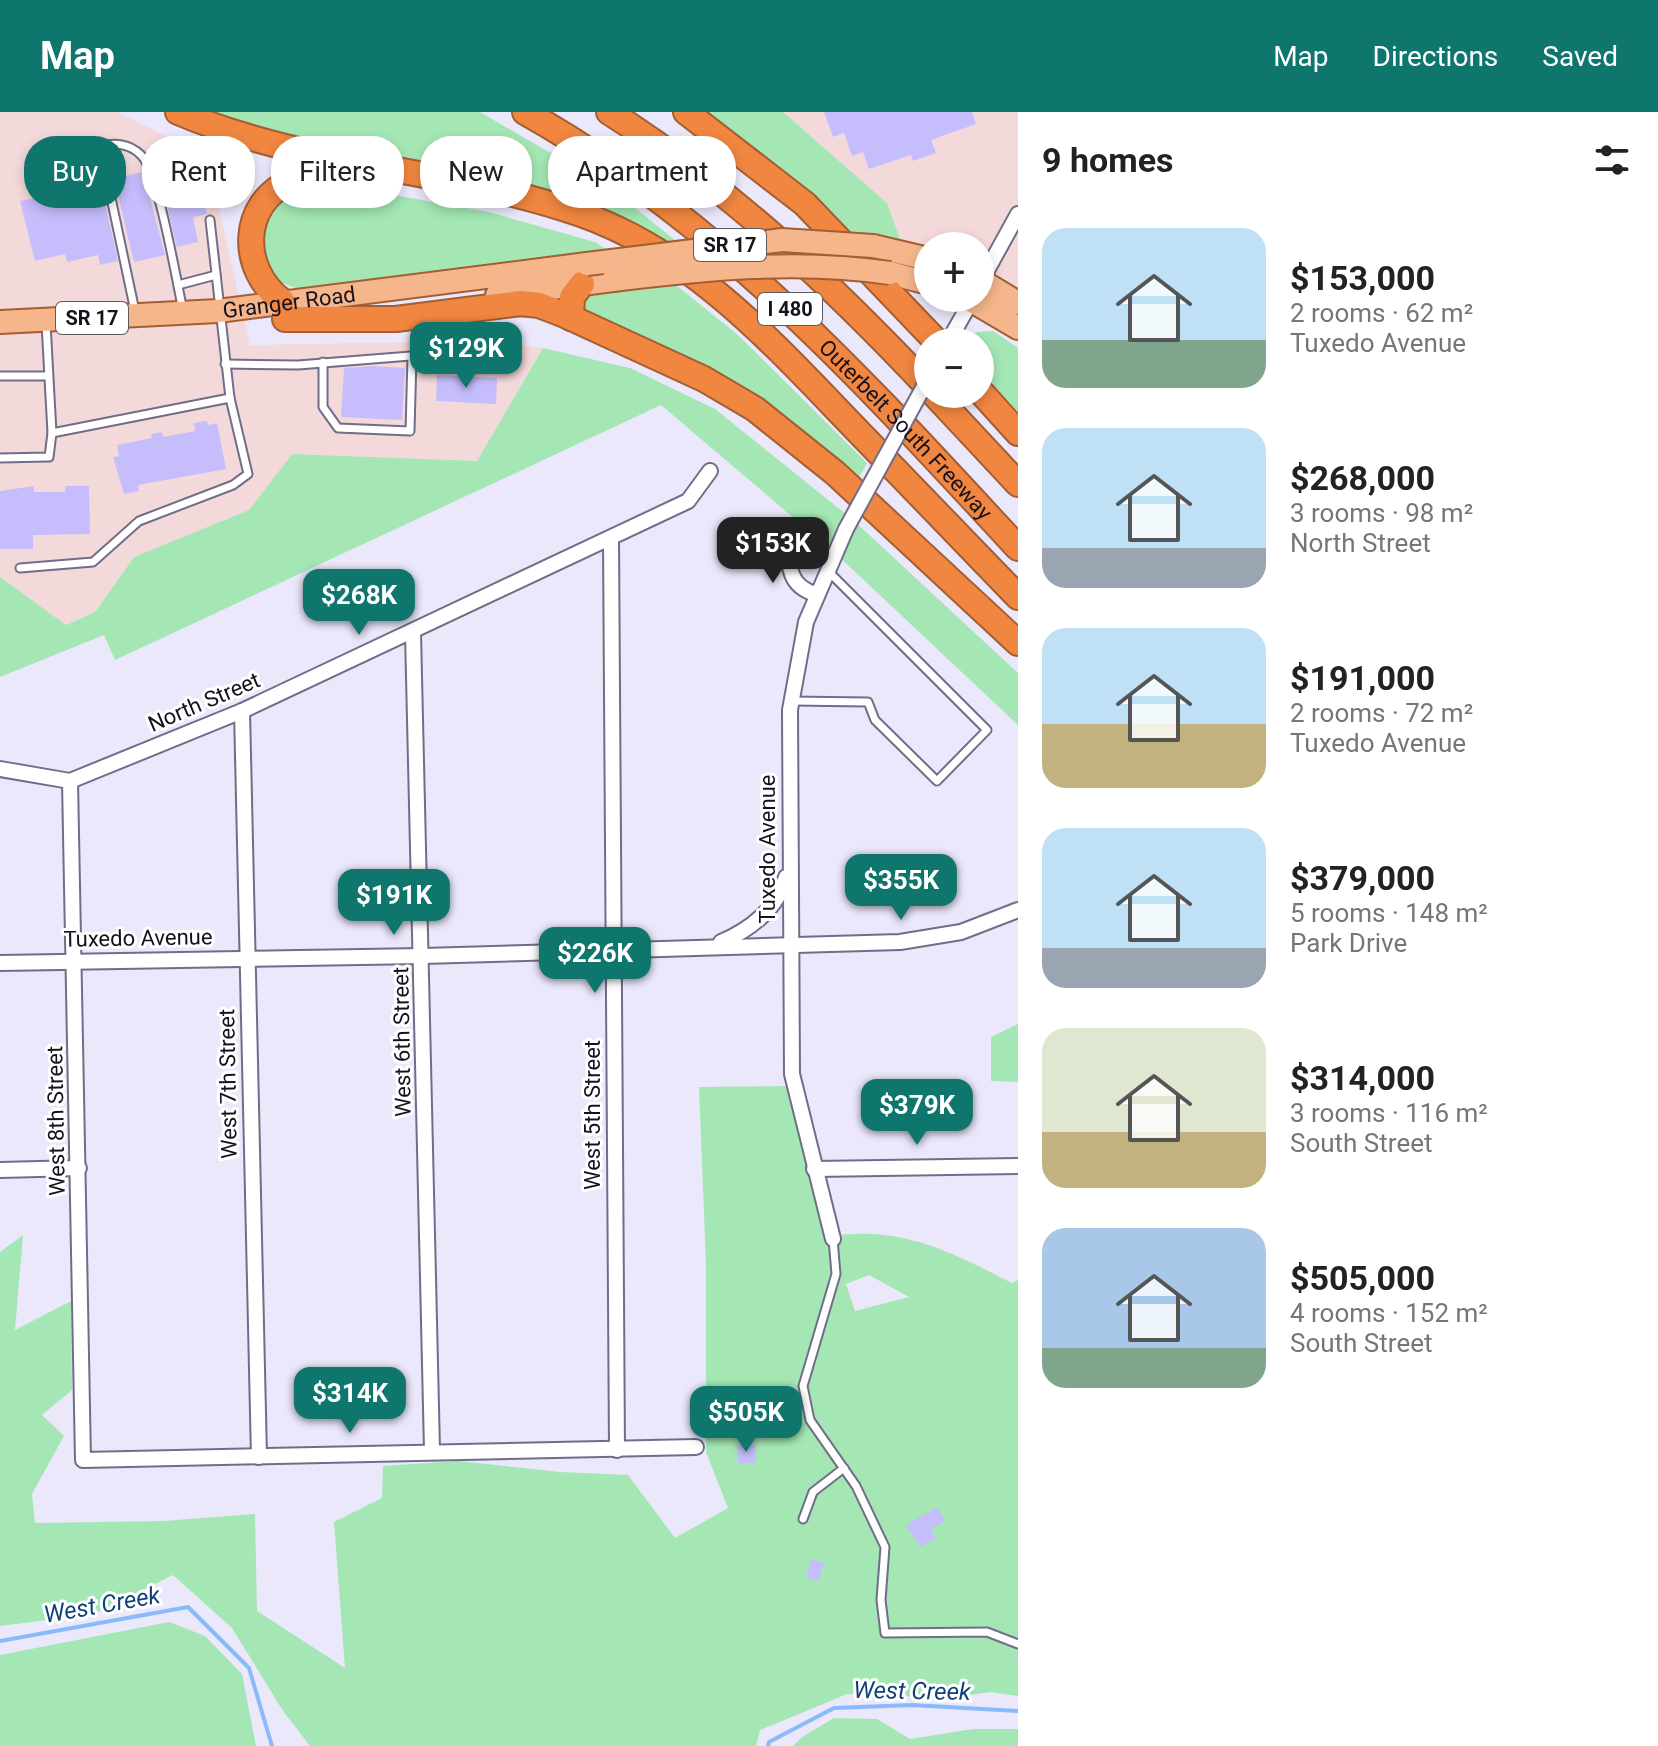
<!DOCTYPE html>
<meta charset="utf-8">
<style>
:root{--surface:#fff;--page:#f2f2f2;--text:#222;--muted:#767676;--accent:#0f766e}
body{margin:0;font-family:Roboto,sans-serif;background:var(--page);color:var(--text);height:100vh;display:flex;flex-direction:column;font-size:30px;white-space:nowrap}
*{box-sizing:border-box;margin:0}
p{font-size:26px;color:var(--muted)}
.icon{flex:none;width:44px;height:44px;fill:none;stroke:currentColor;stroke-width:2;stroke-linecap:round;stroke-linejoin:round}
.map{position:relative;flex:1;overflow:hidden}
.sheet{display:flex;flex-direction:column;background:var(--surface);width:640px}
.sheet>*{flex:none}
.guide{position:absolute;left:24px;top:24px;width:760px;height:72px;display:flex;gap:16px}
.tools{position:absolute;left:914px;top:120px;display:grid;gap:16px}
.tools a{display:grid;place-items:center;width:80px;height:80px;border-radius:50%;background:var(--surface);box-shadow:0 4px 12px #0003;font-size:40px}
.price{position:absolute;translate:-50% -68px;padding:0 18px;border-radius:16px;background:var(--accent);color:#fff;font-size:26px;line-height:52px;filter:drop-shadow(0 2px 4px #0008)}
.price::after{content:'';position:absolute;left:50%;top:48px;width:24px;height:18px;margin-left:-12px;background:inherit;clip-path:polygon(0 0,100% 0,50% 100%)}
.price.active{background:#222;color:#fff}
ul{padding:0;list-style:none}
li{display:flex;align-items:center;gap:24px;height:200px;padding:0 24px}
li span{display:grid;place-items:center;flex:none;width:224px;height:160px;border-radius:24px;color:#555}
li>.icon{margin-inline-start:auto}
span .icon{width:96px;height:96px;fill:#fffc;stroke-width:1}
li b{font-size:34px}
h2{display:flex;justify-content:space-between;align-items:center;height:96px;padding:0 24px;font-size:34px}
.pill{padding:0 28px;border-radius:32px;background:var(--surface);box-shadow:0 4px 12px #0003;font-size:28px;line-height:72px}
.pill.active{background:var(--accent);color:#fff}
header{display:flex;align-items:center;gap:48px;box-sizing:border-box;height:112px;padding:0 40px;background:var(--accent);color:#fff}
header strong{font-size:38px}
nav{display:flex;gap:44px;margin-inline-start:auto;font-size:28px}
main{display:flex;flex:1;min-height:0}
.map>svg:first-child{display:block}
</style>
<header>
<strong>Map</strong>
<nav><a>Map</a><a>Directions</a><a>Saved</a></nav>
</header>
<main>
<div class="map">
<svg width="1018" height="1634" viewBox="0 0 1018 1634">
<rect width="100%" height="100%" fill="#eae8fa"/>
<g fill="#f4d9da">
<path d="M0,0H118L207,45L250,233L464,229L543,236L477,349L292,342L249,398L134,445L95,500L65,513L0,465Z"/>
<path d="M783,0H1018V191L980,168V134H928V147L905,141L887,91Z"/>
</g>
<g fill="#a4e7b4" fill-rule="evenodd">
<path d="M211,0H480L609,75L676,129L657,132C611,112 564,88 515,73C415,43 310,36 211,0Z"/>
<path d="M686,0H783L887,91L905,141L855,131Z"/>
<path d="M322,70L489,100L595,130L607,138L298,177L280,170L264,153L263,108L293,77Z"/>
<path d="M676,173L738,223L867,351L857,369L815,330L706,253L642,226L541,206H449V200Z"/>
<path d="M993,219L1018,236V300L980,258V230H962L977,220Z"/>
<path d="M543,236L630,256L715,297L852,407L1018,561V613L835,441L661,293L115,548L104,523L0,565V465L66,513L95,500L134,445L249,398L292,342L477,349Z"/>
<path d="M1018,912V970L991,969V925Z"/>
<path d="M787,974L832,1124C902,1114 951,1140 1012,1171L1018,1168V1584L990,1580L950,1586L847,1582L760,1618L756,1634H310L283,1599L232,1516L173,1463L94,1502L0,1514V1140L23,1123L15,1218L71,1189L72,1278L42,1303L64,1324L32,1382L35,1411L164,1409L255,1402L257,1499L345,1556L334,1410L382,1386L383,1354L458,1349L560,1360L628,1363L675,1426L728,1396L706,1340V1152L699,975ZM869,1163L909,1185L855,1199L846,1172Z"/>
<path d="M169,1510L205,1524L242,1562L256,1634H0V1543Z"/>
<path d="M834,1606L877,1607L910,1627L973,1617H1018V1634H793L802,1625Z"/>
</g>
<g fill="none" stroke-linecap="round" stroke-linejoin="round">
<g stroke="#88bafc" stroke-width="4">
<path d="M0,1529L188,1495L249,1556L272,1634"/>
<path d="M768,1634L769,1630L834,1596L912,1593L1018,1599"/>
</g>
</g>
<g fill="#c6befc">
<path d="M824,0H972L976,12L931,28L936,41L913,49L911,43L869,57L863,40L852,44L844,21L833,25Z"/>
<path d="M175,41L195,50L207,102L193,105L198,130L177,135L155,46Z"/>
<path d="M95,46L118,149L100,153L98,143L67,150L65,142L35,149L20,89L83,76L77,50Z"/>
<path d="M143,60L165,143L134,150L114,66Z"/>
<path d="M373,254L405,256L402,308L341,305L344,256Z"/>
<path d="M437,263L497,266L496,292L436,289Z"/>
<path d="M207,309L208,313L217,311L226,357L138,373L139,379L124,382L113,345L119,344L117,333L152,326L151,322L162,320L163,325L195,319L194,311Z"/>
<path d="M34,374V380H65V374H89L90,422L33,423V437H0V379Z"/>
<path d="M755,1332L756,1351L738,1352L737,1333Z"/>
<path d="M937,1395L945,1409L931,1417L936,1426L920,1435L906,1413Z"/>
<path d="M812,1447L824,1451L818,1469L806,1465Z"/>
</g>
<g fill="none" stroke-linecap="round" stroke-linejoin="round">
<g stroke="#716d88" stroke-width="11">
<g id="service">
<path d="M178,173L216,163"/>
<path d="M135,199L100,34C115,31 129,31 141,43C158,59 177,171 183,199"/>
<path d="M46,211L52,321L230,286L210,108"/>
<path d="M323,250V295L338,316L410,319L412,245"/>
<path d="M225,252L298,253L423,243L482,251"/>
<path d="M0,264H48"/>
<path d="M0,346L49,345L52,321"/>
<path d="M20,456L93,450L139,409L233,373L248,362L230,286"/>
<path d="M791,589L868,590L875,608L937,669L987,618L827,458"/>
<path d="M833,1127L836,1162L803,1274L810,1308L856,1374L885,1435L881,1488L885,1521L987,1520L1018,1532"/>
<path d="M803,1407L813,1380L844,1356"/>
</g>
</g>
<g stroke="#716d88" stroke-width="18">
<g id="minor">
<path d="M980,171L1018,102"/>
<path d="M948,230L973,186"/>
<path d="M611,427L617,1338"/>
<path d="M789,427C789,453 787,473 815,482"/>
<path d="M413,521L432,1338"/>
<path d="M242,599L259,1345"/>
<path d="M0,657L70,669L242,599L688,389L710,359"/>
<path d="M70,669L83,1348L696,1335"/>
<path d="M721,830C750,818 778,796 786,765"/>
<path d="M0,851L423,844L900,830L961,820L1018,798"/>
<path d="M814,1057L1018,1054"/>
<path d="M0,1058L79,1056"/>
<path d="M833,1127L792,962L790,598L806,510L846,417"/>
</g>
</g>
<g stroke="#a35e33" stroke-width="26">
<g id="primary">
<path d="M873,134L928,147"/>
<path d="M890,161L928,171"/>
<path d="M980,168L1018,191"/>
<path d="M497,183L613,168"/>
<path d="M967,186L1018,216"/>
<path id="s1" d="M0,210L218,199L587,152"/>
</g>
</g>
<g stroke="#a35e33" stroke-width="28">
<g id="motorway">
<path d="M178,0C306,55 449,56 581,102C692,141 771,229 850,311C906,369 962,427 1018,485"/>
<path id="s2" d="M525,0C724,112 866,272 1018,436"/>
<path d="M609,0C729,76 831,172 928,275"/>
<path d="M686,0L805,92L937,230"/>
<path d="M282,189C239,157 240,91 291,69C316,58 346,64 371,68"/>
<path d="M571,206L572,185L582,172"/>
<path d="M285,207H396L521,191L539,193L565,203L704,267L755,297L835,361L1018,531"/>
<path d="M980,279L1018,321"/>
<path d="M934,282L1018,372"/>
</g>
</g>
<use href="#service" stroke="#fff" stroke-width="7"/>
<use href="#minor" stroke="#fff" stroke-width="14"/>
<use href="#primary" stroke="#f6b68c" stroke-width="22"/>
<use href="#motorway" stroke="#f0863f" stroke-width="24"/>
<g stroke="#716d88" stroke-width="18" stroke-linecap="butt">
<path id="minor-bridge" d="M846,417L928,267"/>
</g>
<g stroke="#a35e33" stroke-width="26" stroke-linecap="butt">
<g id="primary-bridge">
<path d="M587,152L782,128L873,134"/>
<path d="M613,168C707,157 796,147 890,161"/>
</g>
</g>
<use href="#minor-bridge" stroke="#fff" stroke-width="14"/>
<use href="#primary-bridge" stroke="#f6b68c" stroke-width="22"/>
</g>
<g text-anchor="middle" dominant-baseline="central" stroke-width="6" stroke-linejoin="round" paint-order="stroke">
<g fill="#fff" stroke="#5a5a61" stroke-width="2">
<rect x="694" y="117" width="72" height="32" rx="6"/>
<rect x="758" y="181" width="64" height="32" rx="6"/>
<rect x="56" y="190" width="72" height="32" rx="6"/>
</g>
<g font-size="20" font-weight="bold" fill="#14131d">
<text x="730" y="133">SR 17</text>
<text x="790" y="197">I 480</text>
<text x="92" y="206">SR 17</text>
</g>
<g font-size="22" fill="#14131d" stroke="#fff">
<text stroke="none"><textPath href="#s1" startOffset="290">Granger Road</textPath></text>
<text stroke="none"><textPath href="#s2" startOffset="498">Outerbelt South Freeway</textPath></text>
<text transform="translate(204 590) rotate(-23)">North Street</text>
<text transform="translate(767 737) rotate(-90)">Tuxedo Avenue</text>
<text transform="translate(138 826) rotate(-1)">Tuxedo Avenue</text>
<text transform="translate(402 930) rotate(-91)">West 6th Street</text>
<text transform="translate(228 972) rotate(-91)">West 7th Street</text>
<text transform="translate(592 1003) rotate(-90)">West 5th Street</text>
<text transform="translate(56 1009) rotate(-91)">West 8th Street</text>
</g>
<g font-size="24" font-style="italic" fill="#10407a" stroke="#fff">
<text transform="translate(102 1493) rotate(-10)">West Creek</text>
<text transform="translate(912 1579) rotate(1)">West Creek</text>
</g>
</g>
</svg>
<div class="tools">
<a>+</a>
<a>−</a>
</div>
<b class="price" style="left:466px;top:278px">$129K</b>
<b class="price active" style="left:773px;top:473px">$153K</b>
<b class="price" style="left:359px;top:525px">$268K</b>
<b class="price" style="left:901px;top:810px">$355K</b>
<b class="price" style="left:394px;top:825px">$191K</b>
<b class="price" style="left:595px;top:883px">$226K</b>
<b class="price" style="left:917px;top:1035px">$379K</b>
<b class="price" style="left:350px;top:1323px">$314K</b>
<b class="price" style="left:746px;top:1342px">$505K</b>
<div class="guide">
<a class="pill active">Buy</a>
<a class="pill">Rent</a>
<a class="pill">Filters</a>
<a class="pill">New</a>
<a class="pill">Apartment</a>
</div>
</div>
<section class="sheet">
<h2>9 homes<svg class="icon" aria-label="filters" viewBox="0 0 24 24"><path d="M4 7h16M4 17h16"/><circle cx="9" cy="7" r="2"/><circle cx="15" cy="17" r="2"/></svg></h2>
<ul>
<li><span style="background:linear-gradient(#bfe0f5 70%,#7fa58c 0)"><svg class="icon" aria-label="home" viewBox="0 0 24 24"><path d="M3 11l9-7 9 7M6 9v11h12V9"/></svg></span><div><b>$153,000</b><p>2 rooms · 62 m²</p><p>Tuxedo Avenue</p></div></li>
<li><span style="background:linear-gradient(#bfe0f5 75%,#9aa5b1 0)"><svg class="icon" aria-label="home" viewBox="0 0 24 24"><path d="M3 11l9-7 9 7M6 9v11h12V9"/></svg></span><div><b>$268,000</b><p>3 rooms · 98 m²</p><p>North Street</p></div></li>
<li><span style="background:linear-gradient(#bfe0f5 60%,#c2b280 0)"><svg class="icon" aria-label="home" viewBox="0 0 24 24"><path d="M3 11l9-7 9 7M6 9v11h12V9"/></svg></span><div><b>$191,000</b><p>2 rooms · 72 m²</p><p>Tuxedo Avenue</p></div></li>
<li><span style="background:linear-gradient(#bfe0f5 75%,#9aa5b1 0)"><svg class="icon" aria-label="home" viewBox="0 0 24 24"><path d="M3 11l9-7 9 7M6 9v11h12V9"/></svg></span><div><b>$379,000</b><p>5 rooms · 148 m²</p><p>Park Drive</p></div></li>
<li><span style="background:linear-gradient(#dfe7d0 65%,#c2b280 0)"><svg class="icon" aria-label="home" viewBox="0 0 24 24"><path d="M3 11l9-7 9 7M6 9v11h12V9"/></svg></span><div><b>$314,000</b><p>3 rooms · 116 m²</p><p>South Street</p></div></li>
<li><span style="background:linear-gradient(#a9c7e8 75%,#7fa58c 0)"><svg class="icon" aria-label="home" viewBox="0 0 24 24"><path d="M3 11l9-7 9 7M6 9v11h12V9"/></svg></span><div><b>$505,000</b><p>4 rooms · 152 m²</p><p>South Street</p></div></li>
</ul>
</section>
</main>
